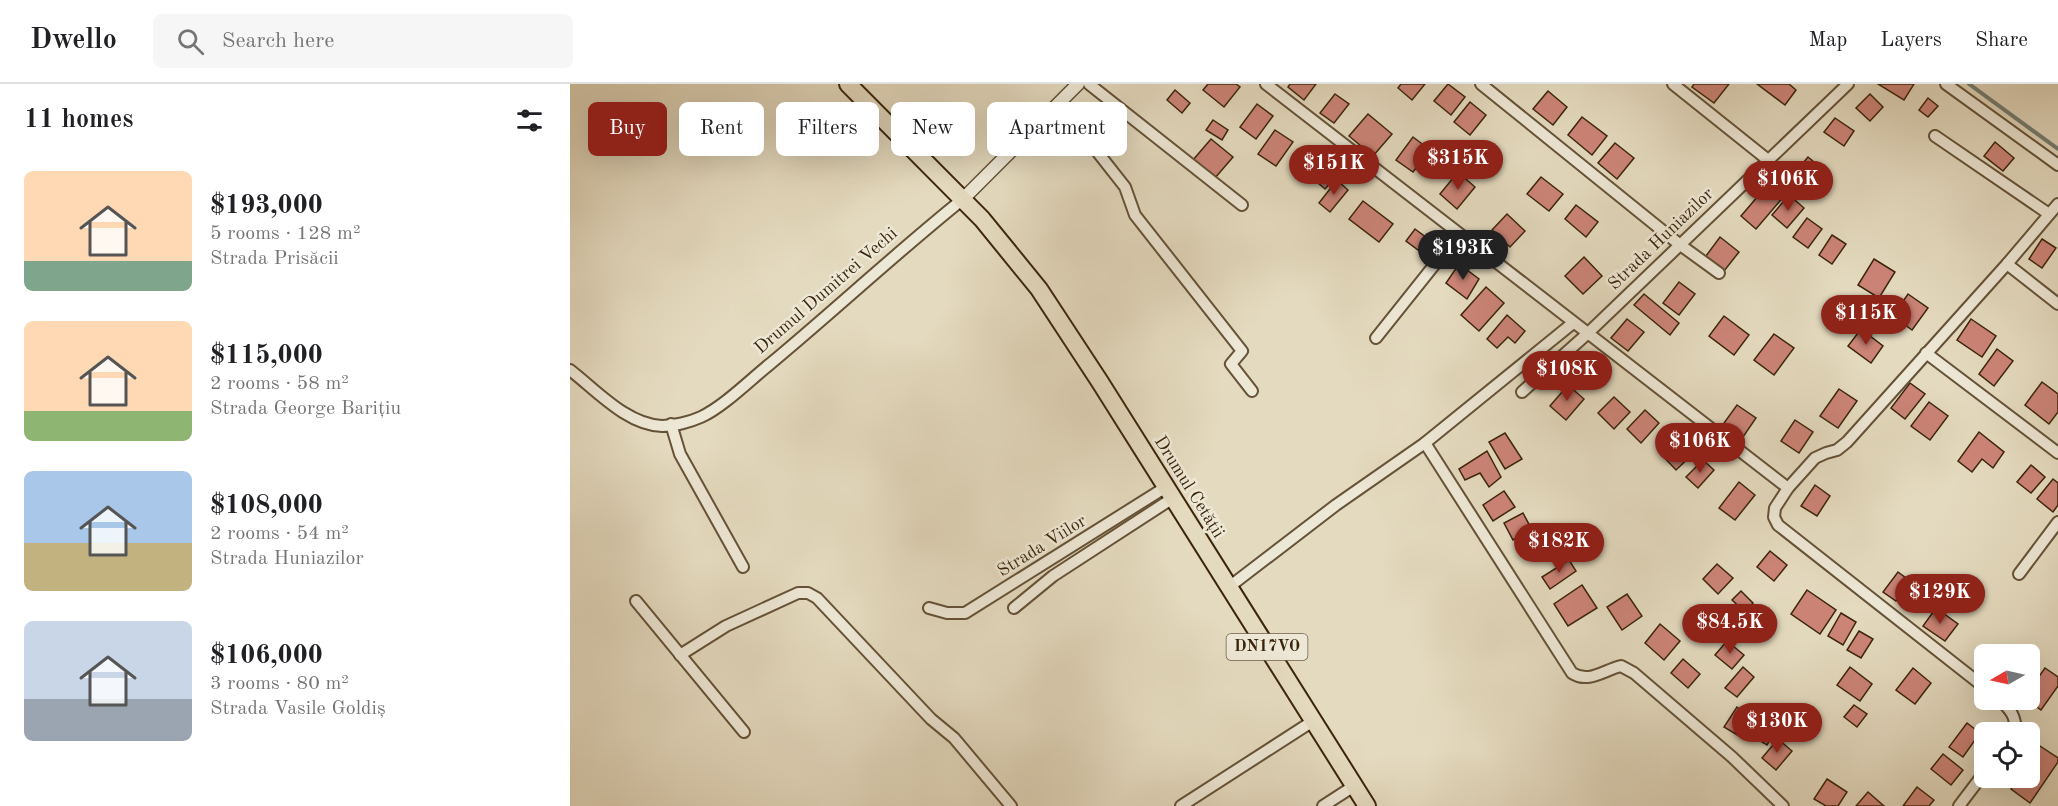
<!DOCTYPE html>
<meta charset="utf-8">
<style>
:root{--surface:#fff;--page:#f6f6f6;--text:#202124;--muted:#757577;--line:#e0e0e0;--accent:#8f2418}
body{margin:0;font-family:"Old Standard TT",serif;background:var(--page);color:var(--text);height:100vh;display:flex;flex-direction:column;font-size:22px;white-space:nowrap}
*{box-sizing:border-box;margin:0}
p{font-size:20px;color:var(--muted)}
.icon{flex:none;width:33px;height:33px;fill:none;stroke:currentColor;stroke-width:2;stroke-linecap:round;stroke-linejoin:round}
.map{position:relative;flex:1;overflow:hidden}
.panel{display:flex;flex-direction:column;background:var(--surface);width:570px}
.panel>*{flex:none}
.guide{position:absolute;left:18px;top:18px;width:570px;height:54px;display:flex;gap:12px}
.needle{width:39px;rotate:261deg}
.buttons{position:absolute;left:1404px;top:560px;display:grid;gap:12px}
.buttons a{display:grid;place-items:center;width:66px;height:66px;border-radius:9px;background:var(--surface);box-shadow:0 6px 24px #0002;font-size:30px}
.price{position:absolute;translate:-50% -51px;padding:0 14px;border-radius:21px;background:var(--accent);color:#fff;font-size:20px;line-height:39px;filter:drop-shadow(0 2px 3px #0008)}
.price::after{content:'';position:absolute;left:50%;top:36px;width:18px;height:14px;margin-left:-9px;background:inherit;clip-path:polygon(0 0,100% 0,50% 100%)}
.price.selected{background:#222;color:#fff}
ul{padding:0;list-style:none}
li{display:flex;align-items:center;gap:18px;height:150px;padding:0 24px}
li span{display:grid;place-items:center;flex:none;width:168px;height:120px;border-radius:9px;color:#555}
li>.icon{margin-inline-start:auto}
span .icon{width:72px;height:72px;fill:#fffc;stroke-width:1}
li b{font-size:26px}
h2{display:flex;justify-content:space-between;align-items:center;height:72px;padding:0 24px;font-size:26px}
.chip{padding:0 21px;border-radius:9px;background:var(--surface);box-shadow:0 6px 24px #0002;font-size:21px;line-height:54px}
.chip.selected{background:var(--accent);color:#fff}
header{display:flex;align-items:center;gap:36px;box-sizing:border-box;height:84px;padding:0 30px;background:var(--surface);border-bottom:2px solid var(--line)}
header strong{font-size:28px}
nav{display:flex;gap:33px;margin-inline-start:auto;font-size:21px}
.search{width:420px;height:54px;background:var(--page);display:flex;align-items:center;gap:15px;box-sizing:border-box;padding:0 21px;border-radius:9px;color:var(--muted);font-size:22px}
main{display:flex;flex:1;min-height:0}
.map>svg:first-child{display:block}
</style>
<header>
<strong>Dwello</strong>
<div class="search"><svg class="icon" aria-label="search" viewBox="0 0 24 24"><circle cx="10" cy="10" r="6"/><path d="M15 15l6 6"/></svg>Search here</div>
<nav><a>Map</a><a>Layers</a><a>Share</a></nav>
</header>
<main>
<section class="panel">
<h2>11 homes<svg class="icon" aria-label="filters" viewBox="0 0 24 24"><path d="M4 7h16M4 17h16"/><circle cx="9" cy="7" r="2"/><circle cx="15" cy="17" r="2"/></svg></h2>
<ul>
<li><span style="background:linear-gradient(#ffd9b3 75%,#7fa58c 0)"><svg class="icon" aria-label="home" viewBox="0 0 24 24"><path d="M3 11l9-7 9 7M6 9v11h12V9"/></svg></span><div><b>$193,000</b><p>5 rooms · 128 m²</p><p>Strada Prisăcii</p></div></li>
<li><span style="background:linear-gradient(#ffd9b3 75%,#8fb573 0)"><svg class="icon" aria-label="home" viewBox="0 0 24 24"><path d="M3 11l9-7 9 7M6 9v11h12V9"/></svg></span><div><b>$115,000</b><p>2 rooms · 58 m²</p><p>Strada George Barițiu</p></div></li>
<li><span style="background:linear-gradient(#a9c7e8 60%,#c2b280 0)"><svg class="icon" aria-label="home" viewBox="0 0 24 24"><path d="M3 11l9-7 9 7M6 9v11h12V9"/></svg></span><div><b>$108,000</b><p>2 rooms · 54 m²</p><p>Strada Huniazilor</p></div></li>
<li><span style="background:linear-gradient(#c9d6e8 65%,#9aa5b1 0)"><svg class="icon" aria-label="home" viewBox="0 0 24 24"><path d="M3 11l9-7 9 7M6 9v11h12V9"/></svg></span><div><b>$106,000</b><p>3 rooms · 80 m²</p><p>Strada Vasile Goldiș</p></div></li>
</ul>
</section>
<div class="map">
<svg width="1488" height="722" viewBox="0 0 1488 722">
<rect width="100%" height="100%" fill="#e4dabf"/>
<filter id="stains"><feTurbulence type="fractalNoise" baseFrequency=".00333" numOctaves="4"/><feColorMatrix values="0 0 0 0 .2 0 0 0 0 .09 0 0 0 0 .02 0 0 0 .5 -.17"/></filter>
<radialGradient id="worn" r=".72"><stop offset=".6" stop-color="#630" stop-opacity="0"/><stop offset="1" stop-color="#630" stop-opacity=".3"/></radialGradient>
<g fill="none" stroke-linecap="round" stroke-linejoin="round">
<path stroke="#727e73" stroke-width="4" d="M1399,0L1488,65"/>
</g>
<g fill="#cc8477" stroke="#3b250a" stroke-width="1.5">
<path d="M638,0H666L670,3L654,23L633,6Z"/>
<path d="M720,0H746L734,16L718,3Z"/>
<path d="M831,0H855L842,16L828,4Z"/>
<path d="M878,0L895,13L881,31L864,17Z"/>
<path d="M1124,0H1159L1144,19L1122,3Z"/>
<path d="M1187,0H1219L1226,6L1215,21Z"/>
<path d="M1308,0H1344L1334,16Z"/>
<path d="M605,6L620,19L612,29L597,16Z"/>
<path d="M978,7L997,23L983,41L963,25Z"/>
<path d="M765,10L779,20L764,39L750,29Z"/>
<path d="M1300,10L1313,23L1300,37L1286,24Z"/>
<path d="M1358,14L1368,22L1358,33L1349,26Z"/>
<path d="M900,18L916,31L900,51L884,38Z"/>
<path d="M687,20L703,32L686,55L670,43Z"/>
<path d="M798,30L822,50L803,72L779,52Z"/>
<path d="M1012,33L1037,52L1022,71L998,51Z"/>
<path d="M1265,34L1284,47L1274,62L1254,48Z"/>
<path d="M643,36L658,46L652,56L636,46Z"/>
<path d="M705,46L723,58L706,82L688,70Z"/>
<path d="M843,53L860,66L843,88L826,76Z"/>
<path d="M641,55L663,73L645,94L623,76Z"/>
<path d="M1425,58L1444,74L1433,87L1414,72Z"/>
<path d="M1045,59L1064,74L1047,95L1028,79Z"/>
<path d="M758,72L773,85L755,105L741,93Z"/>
<path d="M1238,73L1255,87L1242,103L1225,89Z"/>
<path d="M888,88L905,103L887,125L870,110Z"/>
<path d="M971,93L993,110L979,127L957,110Z"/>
<path d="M767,96L778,106L760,128L749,119Z"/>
<path d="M1200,98L1215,111L1186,145L1171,132Z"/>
<path d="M1219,111L1234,124L1217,144L1202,131Z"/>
<path d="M793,117L823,140L809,158L779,135Z"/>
<path d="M1006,121L1028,138L1016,153L995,135Z"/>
<path d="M937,130L955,147L940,163L922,146Z"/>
<path d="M1237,134L1252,145L1238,164L1223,153Z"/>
<path d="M845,145L861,157L852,169L836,157Z"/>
<path d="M1262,151L1276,160L1262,180L1249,171Z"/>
<path d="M1150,153L1169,168L1154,187L1136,172Z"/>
<path d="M1472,155L1486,164L1472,184L1459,175Z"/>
<path d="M1014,173L1032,192L1013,210L995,192Z"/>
<path d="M1304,175L1325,188L1309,214L1288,201Z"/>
<path d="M889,180L909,195L897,215L876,199Z"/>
<path d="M1109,198L1125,210L1109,231L1093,219Z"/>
<path d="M916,203L934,219L909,247L891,231Z"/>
<path d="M1074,210L1109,239L1100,251L1064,221Z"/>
<path d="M1338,210L1358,224L1342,246L1323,232Z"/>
<path d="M937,231L955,247L945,259L938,253L927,264L917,255Z"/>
<path d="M1154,232L1179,251L1164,271L1139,252Z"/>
<path d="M1057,235L1074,248L1058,267L1041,254Z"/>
<path d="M1401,235L1426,252L1412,273L1387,256Z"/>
<path d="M1291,245L1313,262L1301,279L1278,262Z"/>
<path d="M1204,250L1224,264L1204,291L1184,276Z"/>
<path d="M1427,265L1443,277L1424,302L1409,290Z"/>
<path d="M1472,298L1488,310V328L1479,340L1455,321Z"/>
<path d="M1340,299L1355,310L1335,335L1321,324Z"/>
<path d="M998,301L1014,315L996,336L980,322Z"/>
<path d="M1269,305L1287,317L1268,344L1250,332Z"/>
<path d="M1044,313L1060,328L1044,345L1028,329Z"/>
<path d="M1359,318L1378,332L1360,356L1341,342Z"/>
<path d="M1167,321L1186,334L1173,353L1154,339Z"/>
<path d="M1075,326L1089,339L1071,359L1057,345Z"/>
<path d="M1225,336L1243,348L1229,369L1211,357Z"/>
<path d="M1409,348L1434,368L1423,384L1412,375L1402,388L1388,377Z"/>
<path d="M935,349L952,375L935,385L919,358Z"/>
<path d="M1109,350L1126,367L1106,386L1090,369Z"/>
<path d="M917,367L931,393L919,403L910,389L895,396L889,385Z"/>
<path d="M1133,376L1144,386L1128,404L1116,393Z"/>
<path d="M1461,381L1475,393L1461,409L1447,398Z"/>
<path d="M1483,395L1488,399V421L1483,428L1467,415Z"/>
<path d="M1169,398L1185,411L1165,436L1149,424Z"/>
<path d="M1245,401L1260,412L1247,432L1231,422Z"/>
<path d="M934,407L945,423L923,437L913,421Z"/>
<path d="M953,429L962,446L943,456L934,439Z"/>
<path d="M974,444L988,466L971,477L957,455Z"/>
<path d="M1200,467L1217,481L1204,497L1187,483Z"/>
<path d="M999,476L1006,487L980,505L972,493Z"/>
<path d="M1147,480L1163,494L1148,510L1133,495Z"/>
<path d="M1328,488L1340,497L1326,517L1313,508Z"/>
<path d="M1012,501L1027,524L998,542L984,520Z"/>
<path d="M1237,506L1266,526L1250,550L1221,530Z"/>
<path d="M1171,507L1183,519L1175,528L1162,516Z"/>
<path d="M1057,510L1072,532L1052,546L1037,523Z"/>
<path d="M1366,524L1388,540L1375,557L1353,542Z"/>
<path d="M1271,529L1286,538L1273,561L1258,552Z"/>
<path d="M1090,540L1110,557L1094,576L1075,559Z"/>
<path d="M1289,547L1303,555L1291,574L1277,566Z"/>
<path d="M1157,557L1174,571L1162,585L1145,571Z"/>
<path d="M1113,575L1130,590L1118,604L1101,589Z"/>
<path d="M1173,583L1184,593L1167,613L1155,604Z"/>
<path d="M1280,583L1302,600L1290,617L1267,601Z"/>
<path d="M1343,584L1361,599L1345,620L1326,606Z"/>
<path d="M1475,584L1488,593V602L1471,626L1456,615H1460V605Z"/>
<path d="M1284,621L1297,630L1287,643L1274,633Z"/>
<path d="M1167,623L1182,633L1169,652L1154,643Z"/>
<path d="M1195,628L1210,637L1197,661L1182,652Z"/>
<path d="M1397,639L1410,649L1393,673L1379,663Z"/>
<path d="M1208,655L1222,667L1206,686L1192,674Z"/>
<path d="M1470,662L1488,674V678L1460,719L1441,705L1449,693H1460V678Z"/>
<path d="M1373,670L1393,686L1381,701L1361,685Z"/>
<path d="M1257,695L1277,708L1268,722H1256L1244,715Z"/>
<path d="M1347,703L1364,716L1359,722H1333Z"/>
<path d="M1298,708L1314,722H1286Z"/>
</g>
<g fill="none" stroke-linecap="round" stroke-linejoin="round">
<g stroke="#655237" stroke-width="14">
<g id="minor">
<path d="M519,0L672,121"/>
<path d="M696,0L1218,404"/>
<path d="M911,0L1109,160L1149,189"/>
<path d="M1103,0L1198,76"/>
<path d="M1376,0L1488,81"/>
<path d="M485,23L507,42L555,103L565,131L672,267L661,280L682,307"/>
<path d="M1365,52L1479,130"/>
<path d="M1437,180L1488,220"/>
<path d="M806,254L889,150"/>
<path d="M1356,269L1488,369"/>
<path d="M0,286C26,306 57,341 92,342C104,342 120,338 131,333C153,323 180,296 200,280C265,226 327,168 393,115"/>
<path d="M952,308L1017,250L1278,0"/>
<path d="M101,340L110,370L173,483"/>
<path d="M855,359L1002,589C1019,600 1034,586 1051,582L1064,589L1162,673L1213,722"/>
<path d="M1449,490L1488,438"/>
<path d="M659,503L766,421L855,359L1003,239"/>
<path d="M66,517L174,648"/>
<path d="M359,524L377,529H395L596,403"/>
<path d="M444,524L483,492L603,414"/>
<path d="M110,571L156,542L228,509H238L247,514L361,635L384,654L441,722"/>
<path d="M1414,603L1208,441L1204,433L1205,424L1218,404L1245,374L1256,369L1267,366L1277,358L1437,180L1488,120"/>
<path d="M1429,615C1440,625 1447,633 1445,648"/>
<path d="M611,722L743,637"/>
<path d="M753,722L784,702"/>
<path d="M1389,722L1414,689"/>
</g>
</g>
<g stroke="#655237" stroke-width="15">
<path id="tertiary" d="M393,115L508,0"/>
</g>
<g stroke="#3b250a" stroke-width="20">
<path id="trunk" d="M278,0L412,135L469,205L530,298L797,722"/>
</g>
<use href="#minor" stroke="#ede7d5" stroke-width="10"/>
<use href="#tertiary" stroke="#ede7d5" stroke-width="12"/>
<use href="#trunk" stroke="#e4dabf" stroke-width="16"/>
</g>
<g text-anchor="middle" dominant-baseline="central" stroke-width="5" stroke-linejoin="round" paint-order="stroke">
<rect fill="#ede7d5" stroke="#705f47" stroke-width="1.5" x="656.5" y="550" width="81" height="26" rx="4.5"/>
<g font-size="16" font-weight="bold" fill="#3b250a">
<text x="697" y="563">DN17VO</text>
</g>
<g font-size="18" fill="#3b250a" stroke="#ede7d5">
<text transform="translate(1091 155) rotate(-44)">Strada Huniazilor</text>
<text transform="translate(256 207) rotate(-41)">Drumul Dumitrei Vechi</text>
<text transform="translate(619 403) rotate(58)">Drumul Cetății</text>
<text transform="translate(472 462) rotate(-32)">Strada Viilor</text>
</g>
</g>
<rect width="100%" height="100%" filter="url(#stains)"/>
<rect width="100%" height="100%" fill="url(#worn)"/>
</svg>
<div class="buttons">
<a><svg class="needle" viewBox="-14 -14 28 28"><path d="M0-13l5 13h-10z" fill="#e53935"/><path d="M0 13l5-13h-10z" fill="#757577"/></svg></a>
<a><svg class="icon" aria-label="locate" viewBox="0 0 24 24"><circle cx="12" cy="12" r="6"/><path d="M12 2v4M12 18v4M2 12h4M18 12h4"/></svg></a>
</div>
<b class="price" style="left:888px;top:107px">$315K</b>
<b class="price" style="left:764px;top:112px">$151K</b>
<b class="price" style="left:1218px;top:128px">$106K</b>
<b class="price selected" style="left:893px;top:197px">$193K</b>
<b class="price" style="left:1296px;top:262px">$115K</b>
<b class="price" style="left:997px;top:318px">$108K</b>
<b class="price" style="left:1130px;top:390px">$106K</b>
<b class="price" style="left:989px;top:490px">$182K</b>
<b class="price" style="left:1370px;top:541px">$129K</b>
<b class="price" style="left:1160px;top:571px">$84.5K</b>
<b class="price" style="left:1207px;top:670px">$130K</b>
<div class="guide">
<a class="chip selected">Buy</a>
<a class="chip">Rent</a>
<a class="chip">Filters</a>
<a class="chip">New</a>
<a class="chip">Apartment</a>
</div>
</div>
</main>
